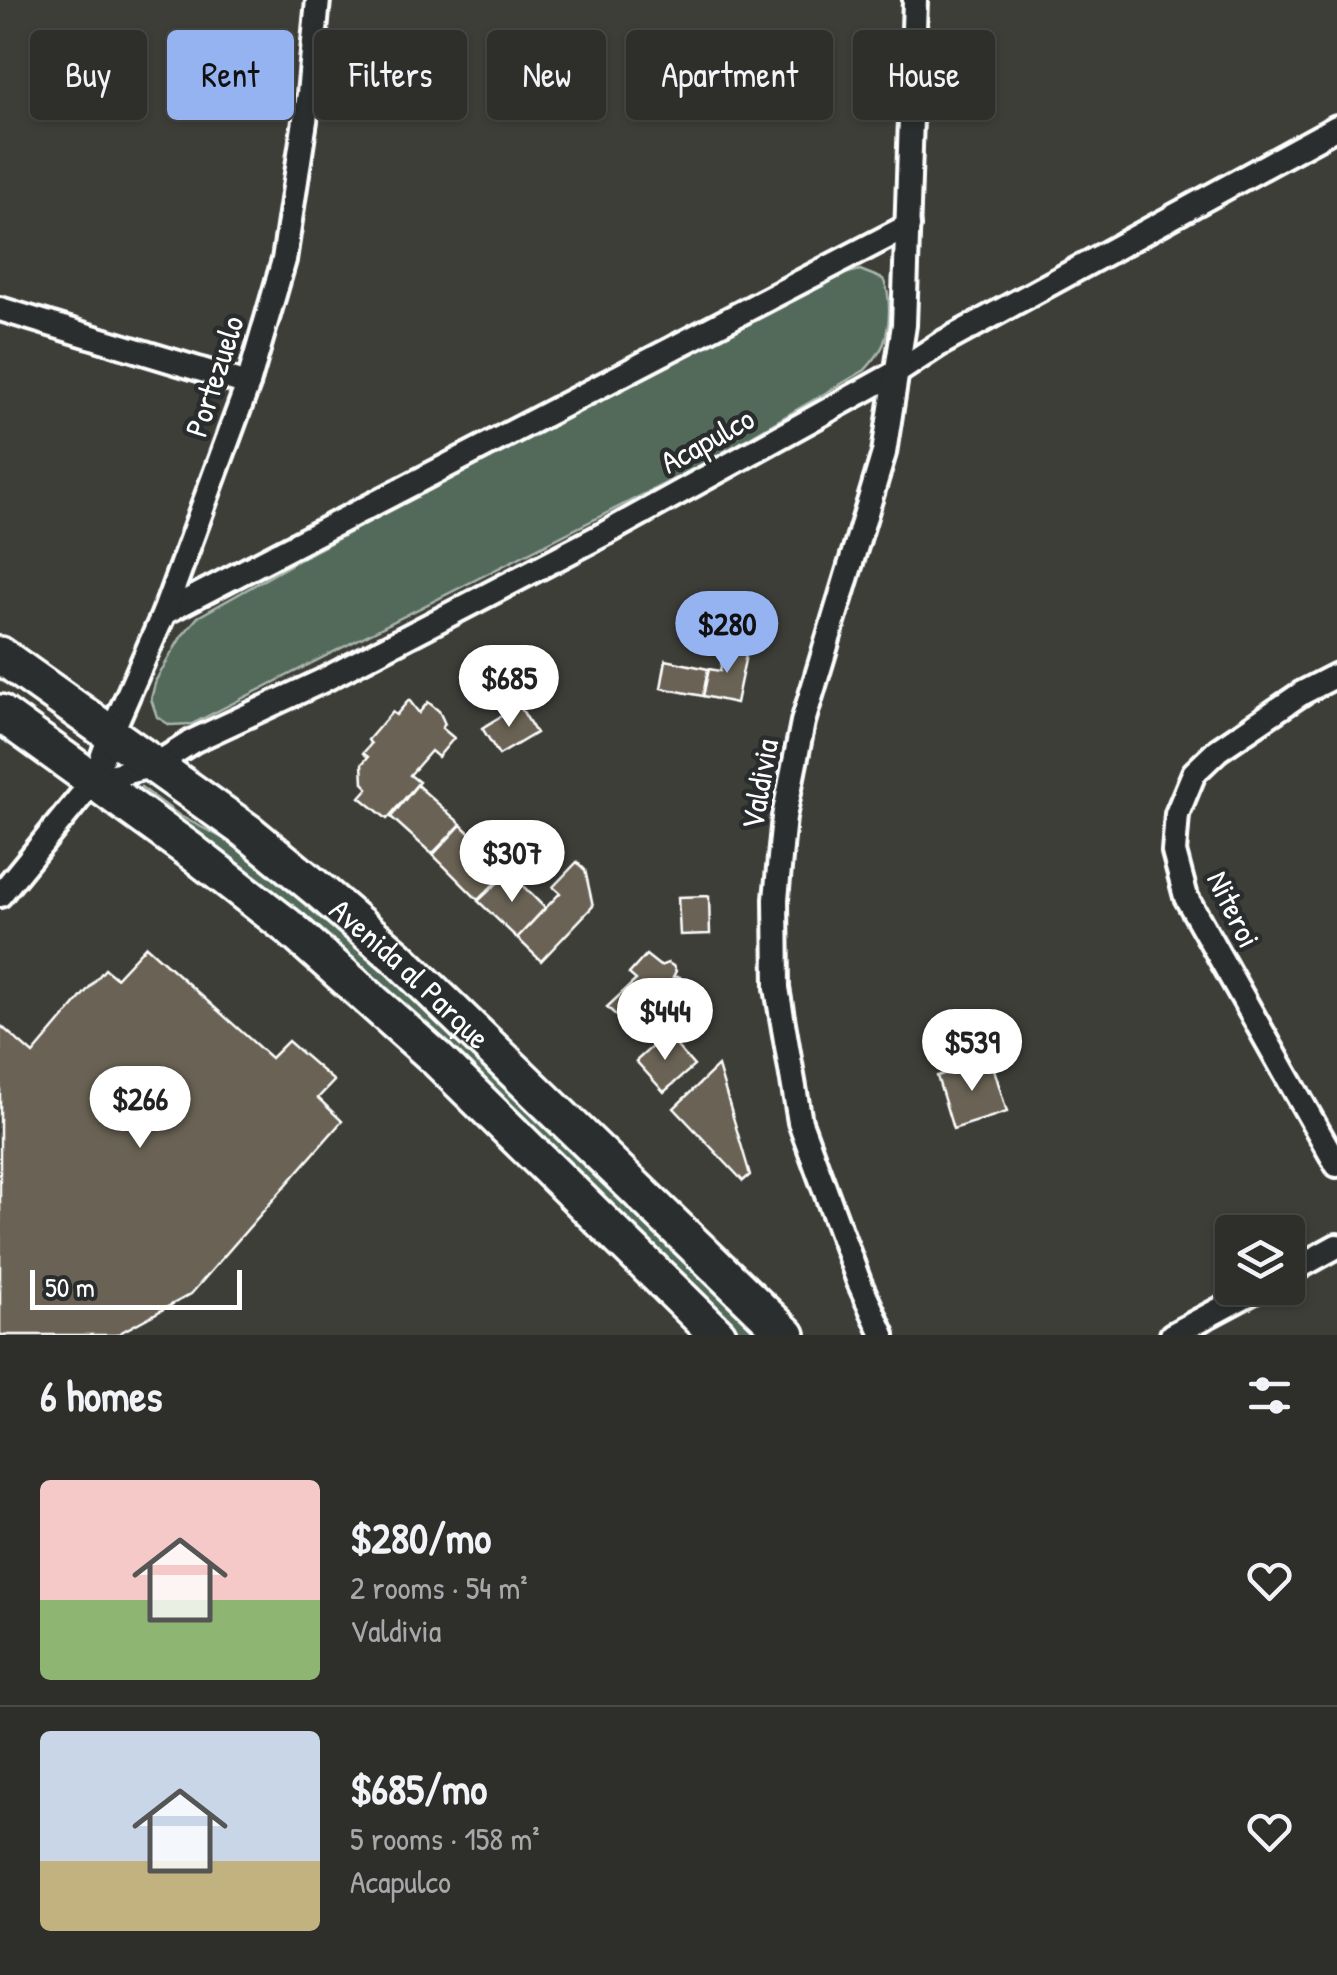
<!DOCTYPE html>
<meta charset="utf-8">
<style>
:root{--surface:#2e2e2b;--page:#363633;--text:#f1f3f6;--muted:#a7a8a9;--line:#494a47;--accent:#95b2f1}
body{margin:0;font-family:"Patrick Hand",sans-serif;background:var(--page);color:var(--text);height:100vh;display:flex;flex-direction:column;font-size:38px;white-space:nowrap}
*{box-sizing:border-box;margin:0}
p{font-size:32px;color:var(--muted)}
.icon{flex:none;width:55px;height:55px;fill:none;stroke:currentColor;stroke-width:2;stroke-linecap:round;stroke-linejoin:round}
.map{position:relative;height:1335px;overflow:hidden}
.panel{display:flex;flex-direction:column;background:var(--surface);flex:1}
.panel>*{flex:none}
.guide{position:absolute;left:30px;top:30px;width:1278px;height:90px;display:flex;gap:20px}
.controls{position:absolute;left:1215px;top:1215px;display:grid;gap:20px}
.controls a{display:grid;place-items:center;width:90px;height:90px;border-radius:10px;background:var(--surface);box-shadow:0 2px 8px #0004,0 0 0 2px var(--line);font-size:50px}
.scale{position:absolute;left:30px;bottom:25px;width:212px;box-sizing:border-box;padding-left:10px;border:5px solid #fff;border-top:0;font-size:28px;line-height:35px;white-space:nowrap;color:#fff;-webkit-text-stroke:8px #2a2d2e;paint-order:stroke}
.price{position:absolute;translate:-50% -85px;padding:0 22px;border-radius:35px;background:#fff;color:#222;font-size:32px;line-height:65px;filter:drop-shadow(0 2px 5px #0008)}
.price::after{content:'';position:absolute;left:50%;top:60px;width:30px;height:22px;margin-left:-15px;background:inherit;clip-path:polygon(0 0,100% 0,50% 100%)}
.price.selected{background:var(--accent);color:#111}
ul{padding:0;list-style:none}
li{display:flex;align-items:center;gap:30px;height:250px;padding:0 40px}
li+li{border-top:2px solid var(--line)}
li span{display:grid;place-items:center;flex:none;width:280px;height:200px;border-radius:10px;color:#555}
li>.icon{margin-inline-start:auto}
span .icon{width:120px;height:120px;fill:#fffc;stroke-width:1}
li b{font-size:42px}
h2{display:flex;justify-content:space-between;align-items:center;height:120px;padding:0 40px;font-size:42px}
.tag{padding:0 35px;border-radius:10px;background:var(--surface);box-shadow:0 2px 8px #0004,0 0 0 2px var(--line);font-size:35px;line-height:90px}
.tag.selected{background:var(--accent);color:#111}
.map>svg:first-child{display:block}
</style>
<div class="map">
<svg width="1337" height="1335" viewBox="0 0 1337 1335">
<rect width="100%" height="100%" fill="#3e3e39"/>
<filter id="ink" filterUnits="userSpaceOnUse"><feTurbulence type="fractalNoise" baseFrequency=".01" numOctaves="2"/><feDisplacementMap in="SourceGraphic" scale="20" xChannelSelector="R" yChannelSelector="G"/><feConvolveMatrix kernelMatrix="1 2 1 2 8 2 1 2 1" color-interpolation-filters="sRGB"/></filter>
<g filter="url(#ink)">
<g fill="#526b5a" stroke="#a8b5ac" stroke-width="2.5">
<path d="M860,270L883,279C892,296 890,325 884,343C880,354 872,362 865,370L707,462L192,724L170,725L157,717L151,699L156,680L181,637L198,617L304,557L633,381L844,274Z"/>
<path d="M141,787L180,816L242,848L382,964L768,1335H743L372,977L299,915L138,792Z"/>
</g>
<g fill="#6b6454" stroke="#fff" stroke-width="2.5">
<path d="M725,645L747,650L736,703L703,696L709,669L720,671Z"/>
<path d="M666,660L708,669L703,696L661,688Z"/>
<path d="M409,700L419,713L428,702L439,711L445,724L442,728L454,738L438,757L431,751L410,775L419,782L387,819L360,797L368,788L363,783L362,764L368,757L363,753L371,744L368,740L392,712L396,715Z"/>
<path d="M519,705L536,733L499,755L482,728Z"/>
<path d="M417,785L461,824L432,854L391,817Z"/>
<path d="M461,825L508,870L478,900L433,855Z"/>
<path d="M577,862L585,870L593,906L541,961L517,938L560,893L553,887Z"/>
<path d="M509,872L545,908L517,938L478,901Z"/>
<path d="M709,896L710,934L680,935L678,897Z"/>
<path d="M146,946L271,1058L288,1041L334,1081L318,1098L342,1121L191,1294L116,1335H0V1025L33,1054L105,969L116,978Z"/>
<path d="M646,955L660,966L668,963L673,966L676,971L673,977H680V992L671,995L632,1030L607,1007L636,980L629,974Z"/>
<path d="M666,1034L694,1066L664,1092L636,1061Z"/>
<path d="M991,1059L1007,1112L953,1129L937,1076Z"/>
<path d="M718,1066L750,1175L743,1181L674,1108Z"/>
</g>
<g fill="none" stroke-linecap="round" stroke-linejoin="round">
<g stroke="#fff" stroke-width="30">
<g id="street">
<path d="M0,309L248,384"/>
<path d="M164,613L908,226"/>
<path d="M1337,675L1302,693L1218,750L1194,773L1177,814L1174,852L1186,897L1337,1165"/>
<path d="M94,780L155,765L193,741L322,681L606,533L899,371L940,344L1337,127"/>
<path d="M0,895L94,780L110,736L164,613L248,384L284,260L309,94L318,0"/>
<path d="M1288,1273L1337,1246"/>
<path d="M883,1335L859,1282L800,1122L777,988L776,899L784,817L803,722L884,453L904,325L915,0"/>
<path d="M1172,1335L1260,1288"/>
</g>
</g>
<g stroke="#fff" stroke-width="42">
<g id="primary">
<path id="s1" d="M0,655L248,832L321,892L398,958L787,1335"/>
<path d="M0,713L191,851L290,928L436,1058L718,1335"/>
</g>
</g>
<use href="#street" stroke="#2a2d2e" stroke-width="22"/>
<use href="#primary" stroke="#2a2d2e" stroke-width="35"/>
</g>
</g>
<g text-anchor="middle" dominant-baseline="central" stroke-width="9" stroke-linejoin="round" paint-order="stroke">
<g font-size="32" fill="#fff" stroke="#2a2d2e">
<text transform="translate(214 376) rotate(-72)">Portezuelo</text>
<text transform="translate(707 440) rotate(-29)">Acapulco</text>
<text transform="translate(759 784) rotate(-80)">Valdivia</text>
<text transform="translate(1234 909) rotate(64)">Niteroi</text>
<text stroke="none"><textPath href="#s1" startOffset="520">Avenida al Parque</textPath></text>
</g>
</g>
</svg>
<div class="controls">
<a><svg class="icon" aria-label="layers" viewBox="0 0 24 24"><path d="M12 4l9 5-9 5-9-5zM3 14l9 5 9-5"/></svg></a>
</div>
<div class="scale">50 m</div>
<b class="price selected" style="left:727px;top:676px">$280</b>
<b class="price" style="left:509px;top:730px">$685</b>
<b class="price" style="left:512px;top:905px">$307</b>
<b class="price" style="left:665px;top:1063px">$444</b>
<b class="price" style="left:972px;top:1094px">$539</b>
<b class="price" style="left:140px;top:1151px">$266</b>
<div class="guide">
<a class="tag">Buy</a>
<a class="tag selected">Rent</a>
<a class="tag">Filters</a>
<a class="tag">New</a>
<a class="tag">Apartment</a>
<a class="tag">House</a>
</div>
</div>
<section class="panel">
<h2>6 homes<svg class="icon" aria-label="filters" viewBox="0 0 24 24"><path d="M4 7h16M4 17h16"/><circle cx="9" cy="7" r="2"/><circle cx="15" cy="17" r="2"/></svg></h2>
<ul>
<li><span style="background:linear-gradient(#f6c9c9 60%,#8fb573 0)"><svg class="icon" aria-label="home" viewBox="0 0 24 24"><path d="M3 11l9-7 9 7M6 9v11h12V9"/></svg></span><div><b>$280/mo</b><p>2 rooms · 54 m²</p><p>Valdivia</p></div><svg class="icon" aria-label="heart" viewBox="0 0 24 24"><path d="M12 20l-8-8c-3-5 5-10 8-4 3-6 11-1 8 4z"/></svg></li>
<li><span style="background:linear-gradient(#c9d6e8 65%,#c2b280 0)"><svg class="icon" aria-label="home" viewBox="0 0 24 24"><path d="M3 11l9-7 9 7M6 9v11h12V9"/></svg></span><div><b>$685/mo</b><p>5 rooms · 158 m²</p><p>Acapulco</p></div><svg class="icon" aria-label="heart" viewBox="0 0 24 24"><path d="M12 20l-8-8c-3-5 5-10 8-4 3-6 11-1 8 4z"/></svg></li>
</ul>
</section>
